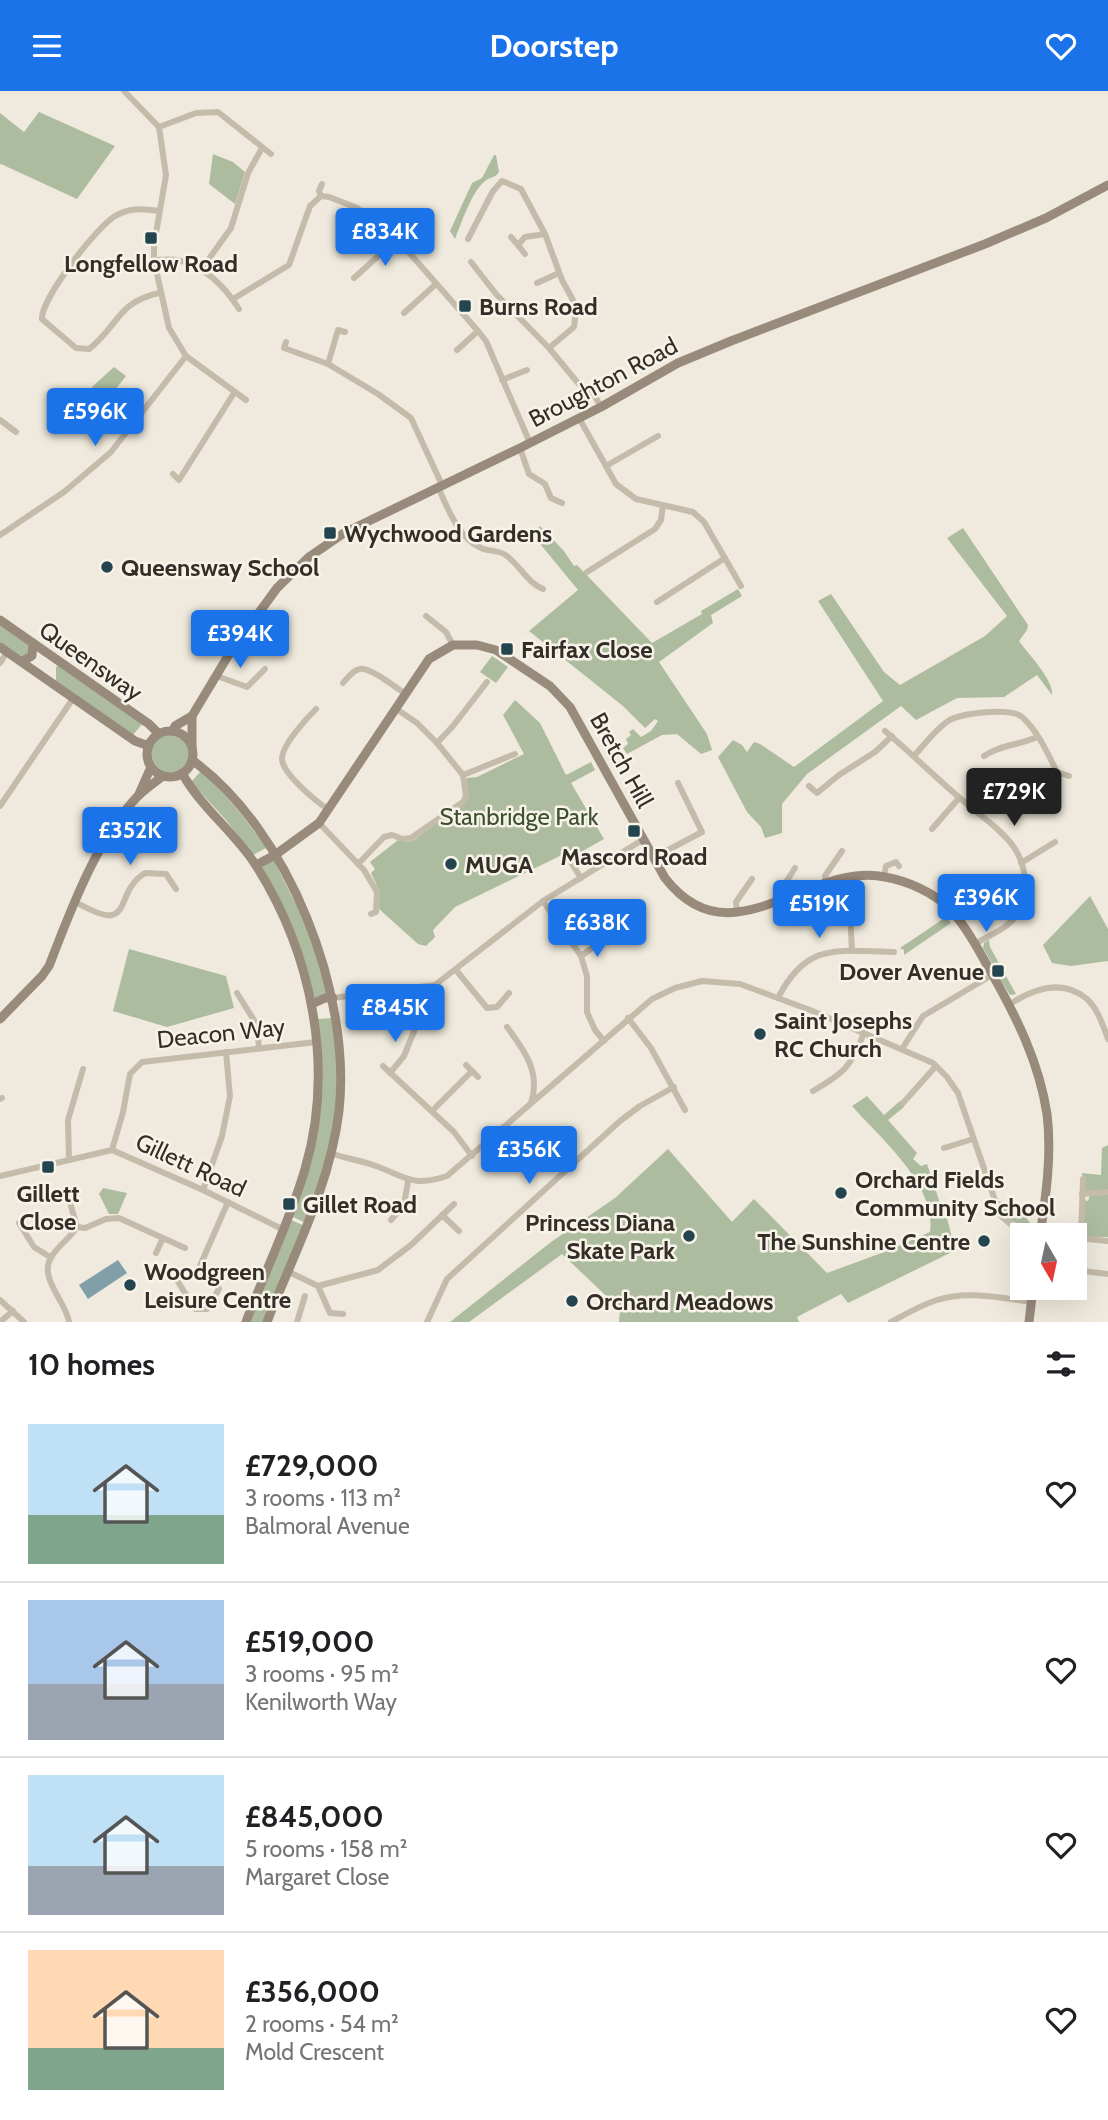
<!DOCTYPE html>
<meta charset="utf-8">
<style>
:root{--surface:#fff;--page:#f6f6f6;--text:#202124;--muted:#757577;--line:#e0e0e0;--accent:#1a73e8}
body{margin:0;font-family:Cabin,sans-serif;background:var(--page);color:var(--text);height:100vh;display:flex;flex-direction:column;font-size:26px;white-space:nowrap}
*{box-sizing:border-box;margin:0}
p{font-size:23px;color:var(--muted)}
.icon{flex:none;width:38px;height:38px;fill:none;stroke:currentColor;stroke-width:2;stroke-linecap:round;stroke-linejoin:round}
.map{position:relative;height:1231px;overflow:hidden}
.side{display:flex;flex-direction:column;background:var(--surface);flex:1}
.side>*{flex:none}
.needle{width:46px;rotate:171deg}
.tools{position:absolute;left:1010px;top:1132px;display:grid;gap:14px}
.tools a{display:grid;place-items:center;width:77px;height:77px;border-radius:0px;background:var(--surface);box-shadow:0 7px 28px #0002;font-size:35px}
.price{position:absolute;translate:-50% -60px;padding:0 16px;border-radius:7px;background:var(--accent);color:#fff;font-size:23px;line-height:46px;filter:drop-shadow(0 2px 4px #0008)}
.price::after{content:'';position:absolute;left:50%;top:42px;width:21px;height:16px;margin-left:-10px;background:inherit;clip-path:polygon(0 0,100% 0,50% 100%)}
.price.selected{background:#222;color:#fff}
ul{padding:0;list-style:none}
li{display:flex;align-items:center;gap:21px;height:175px;padding:0 28px}
li+li{border-top:2px solid var(--line)}
li span{display:grid;place-items:center;flex:none;width:196px;height:140px;border-radius:0px;color:#555}
li>.icon{margin-inline-start:auto}
span .icon{width:84px;height:84px;fill:#fffc;stroke-width:1}
li b{font-size:30px}
h2{display:flex;justify-content:space-between;align-items:center;height:84px;padding:0 28px;font-size:30px}
header{display:flex;justify-content:space-between;align-items:center;height:91px;padding:0 28px;background:var(--accent);color:#fff;font-size:32px;font-weight:700}
.map>svg:first-child{display:block}
</style>
<header><svg class="icon" aria-label="menu" viewBox="0 0 24 24"><path d="M4 6h16M4 12h16M4 18h16"/></svg>Doorstep<svg class="icon" aria-label="heart" viewBox="0 0 24 24"><path d="M12 20l-8-8c-3-5 5-10 8-4 3-6 11-1 8 4z"/></svg></header>
<div class="map">
<svg width="1108" height="1231" viewBox="0 0 1108 1231">
<rect width="100%" height="100%" fill="#efeadd"/>
<g fill="#adbc9f">
<path d="M39,21L115,55L77,108L1,73L0,74V22L24,41Z"/>
<path d="M213,63L233,71L245,81L235,113L209,93Z"/>
<path d="M494,64H496L499,81C495,87 490,86 485,90C472,100 461,133 455,148L450,140L472,92L482,87Z"/>
<path d="M114,276L126,285L89,332L75,323L93,295Z"/>
<path d="M540,435L564,460L574,475L577,474L652,552L702,523L701,520L738,498L742,505L711,524L713,532L659,571L707,643L712,659L701,663L677,643L662,644L627,663L623,657L628,653L626,648L631,644L629,641L633,638L641,646L651,640L658,630L655,628L645,637L623,615L529,540L578,499L532,443Z"/>
<path d="M963,437L1028,534L1027,539L1019,550C1028,563 1054,589 1052,604L1037,584L1004,606L957,607L916,629L901,615L807,683L782,713V742L765,747L761,736L747,721L718,666L733,649L742,654L747,661L754,651L760,653L794,676L883,610L818,510L831,503L884,581L900,594L985,545L1007,525L947,447Z"/>
<path d="M0,532L30,553L31,562L22,566L0,552Z"/>
<path d="M492,565L508,576L496,592L480,581Z"/>
<path d="M59,573L143,632L132,645L56,590V576Z"/>
<path d="M515,609L540,632L566,684L591,671L595,679L571,692L604,748L574,765L571,760L566,762L455,816L433,839L435,846L426,855L418,853L378,817C382,802 377,795 371,782L375,778L370,771L398,749L408,751L414,749L464,712L467,687L477,686L524,663L503,624Z"/>
<circle cx="170" cy="662" r="20"/>
<path d="M201,680C226,703 247,729 266,757L253,764L226,729L191,691Z"/>
<path d="M273,768L309,839L330,904L315,908L301,863L260,775Z"/>
<path d="M1090,805L1108,838V870L1071,875L1052,872L1043,854Z"/>
<path d="M946,826L951,832L904,864V859L900,857Z"/>
<path d="M989,849L990,856L1016,903L1010,904L993,877V874L983,857L984,852Z"/>
<path d="M129,858L226,885L234,917L167,936L113,920Z"/>
<path d="M333,927C338,973 339,1019 328,1064C323,1087 313,1109 306,1132L293,1126L309,1077L318,928Z"/>
<path d="M867,1005L884,1024L900,1010L903,1012L904,1016L888,1029L917,1062L913,1068L921,1075L927,1073L940,1112L943,1111L955,1159L952,1161L848,1212L841,1203L797,1226L799,1231H619L620,1218L562,1163L469,1231H450L551,1151L615,1107L668,1058L732,1131L754,1108L827,1182L887,1160L930,1141C937,1094 880,1047 852,1015Z"/>
<path d="M1108,1054V1099L1085,1100L1082,1082L1101,1084L1102,1057Z"/>
<path d="M103,1097L127,1102L118,1123H109L99,1103Z"/>
<path d="M1108,1103V1146H1087L1082,1141L1084,1109L1088,1110L1090,1104Z"/>
<path d="M997,1110L1026,1114L1025,1125L1030,1132C1012,1136 1003,1125 997,1110Z"/>
<path d="M291,1129L305,1135L263,1231H248Z"/>
</g>
<path fill="#809fa8" d="M118,1169L127,1182L88,1208L79,1194Z"/>
<g fill="none" stroke-linecap="round" stroke-linejoin="round">
<g stroke="#c5bbaa" stroke-width="6">
<path d="M124,0L159,36L166,84L154,154V169L169,237L186,265L246,309"/>
<path d="M159,36L196,22L218,21L271,63"/>
<path d="M321,105L329,106L355,116L384,133L478,240L486,250L530,352"/>
<path d="M511,146L518,154L525,146L545,143"/>
<path d="M468,148L493,100L502,90L521,98L545,143L562,189L574,211L576,219L574,236L549,257L578,292L593,302L601,316"/>
<path d="M518,154L525,163"/>
<path d="M154,169C161,169 170,168 177,169C203,173 226,197 239,218"/>
<path d="M471,171L496,203L549,257"/>
<path d="M201,179L231,137L248,82L262,57"/>
<path d="M354,187L398,147"/>
<path d="M537,192L559,182"/>
<path d="M159,202C117,211 118,236 89,258L76,257L42,228C41,208 98,133 117,124C132,116 145,118 160,120"/>
<path d="M233,208L289,174L310,115L321,105L319,100L322,93"/>
<path d="M404,222L436,193"/>
<path d="M286,251L284,257L328,273L378,303L411,327L442,394"/>
<path d="M457,259L478,240"/>
<path d="M328,273L338,239L345,241"/>
<path d="M502,289L527,279"/>
<path d="M579,327L616,393L636,408L693,421L704,431L741,495"/>
<path d="M0,329L16,341"/>
<path d="M520,357L529,383L545,393L551,407L562,412"/>
<path d="M606,375L658,345"/>
<path d="M173,383L179,389L234,302"/>
<path d="M438,396C447,416 459,448 481,457C490,461 500,459 507,465C521,476 527,491 543,498"/>
<path d="M0,444L64,401L111,361L186,265"/>
<path d="M587,481L655,438L661,429L663,414"/>
<path d="M657,511L725,467"/>
<path d="M426,525L446,541L453,554"/>
<path d="M0,572L7,561"/>
<path d="M217,585L247,596L265,578"/>
<path d="M343,592C347,587 353,579 360,578C370,576 395,596 404,602"/>
<path d="M395,617L417,632L437,652L463,684L515,663"/>
<path d="M316,618C306,628 283,653 282,667C281,682 317,711 329,719"/>
<path d="M885,640C911,662 935,686 961,708C978,723 1000,737 1013,755C1027,774 1029,801 1018,822C1010,837 989,844 975,853"/>
<path d="M437,652L453,635L487,591"/>
<path d="M914,665C924,654 935,639 948,630C960,622 1011,616 1022,626C1038,640 1048,663 1057,681L1069,685"/>
<path d="M984,665C999,654 1020,654 1037,646"/>
<path d="M809,695L817,702L839,684L875,661L892,645"/>
<path d="M0,715L74,606"/>
<path d="M319,732L364,779L377,801L376,821L371,823"/>
<path d="M932,738L959,707"/>
<path d="M565,762L581,787"/>
<path d="M653,767L702,741L678,692"/>
<path d="M1021,772L1055,751"/>
<path d="M358,773L384,746L392,744L403,748L411,747L463,711L466,705L463,684"/>
<path d="M884,785L886,775L896,771L899,775"/>
<path d="M826,793L825,785L842,760"/>
<path d="M849,798L852,860"/>
<path d="M781,808V799L795,777"/>
<path d="M74,810C137,847 111,803 145,782L166,783L176,798"/>
<path d="M543,810L581,865L587,885V921L595,939L604,950"/>
<path d="M737,822L736,811L752,788"/>
<path d="M581,865L625,833"/>
<path d="M456,879L487,917L497,916L509,902"/>
<path d="M237,902L257,934L259,957"/>
<path d="M333,907L435,894L543,810L644,748"/>
<path d="M778,907C807,850 838,860 894,861"/>
<path d="M1010,913C1033,898 1062,887 1087,908C1098,918 1103,935 1108,948"/>
<path d="M628,927L651,957L685,1019"/>
<path d="M507,936C525,960 541,982 531,1012"/>
<path d="M902,958L923,925L992,884"/>
<path d="M466,974L478,986"/>
<path d="M383,975L454,1041L472,1065"/>
<path d="M390,982L404,965L417,933"/>
<path d="M813,1000C844,982 851,976 864,942"/>
<path d="M0,1008L2,1007"/>
<path d="M903,1012L936,975"/>
<path d="M432,1020L472,980"/>
<path d="M944,1057L973,1048"/>
<path d="M112,1059L123,1021L130,983L142,971L316,951"/>
<path d="M330,1062C344,1067 359,1069 373,1074C405,1085 412,1097 447,1085L652,908L675,897L702,890L740,893L810,919L933,972L947,986L958,1002L1000,1124L1015,1137L1041,1141"/>
<path d="M69,1069L68,1029L83,978"/>
<path d="M0,1085L112,1059L203,1099L282,1138"/>
<path d="M1083,1088L1081,1145L1087,1148L1108,1150"/>
<path d="M203,1099L222,1045L230,1005L226,961"/>
<path d="M1082,1103L1108,1101"/>
<path d="M69,1108L77,1136"/>
<path d="M442,1124L459,1140"/>
<path d="M391,1129L404,1114L408,1090"/>
<path d="M19,1132L34,1156L50,1166"/>
<path d="M156,1162L163,1147"/>
<path d="M1074,1179L1108,1183"/>
<path d="M287,1180L318,1195L378,1179L411,1154L454,1113"/>
<path d="M175,1186L195,1218H207L219,1198L216,1191L201,1183L199,1177L228,1111"/>
<path d="M318,1195L330,1222L343,1223"/>
<path d="M0,1209L24,1231"/>
<path d="M0,1231L13,1220"/>
<path d="M69,1231C66,1210 37,1186 52,1165C59,1154 70,1147 77,1136L85,1137L106,1128L119,1127L185,1157"/>
<path d="M297,1231L305,1205"/>
<path d="M427,1231L447,1188L620,1030L640,1015L674,996"/>
<path d="M891,1231C906,1223 921,1214 937,1209C968,1199 1000,1207 1032,1211"/>
</g>
<g stroke="#998b7c" stroke-width="9">
<path d="M0,529L149,633L159,643"/>
<path d="M0,556L135,650L149,655"/>
<path d="M22,570L32,565L33,552"/>
<path d="M173,640L175,635L192,625L231,560L277,497L309,466L344,442L520,357L601,316L678,272L731,250L985,153L1046,127L1108,94"/>
<circle cx="170" cy="663" r="23"/>
<path d="M192,655V625"/>
<path d="M192,669C289,739 352,903 339,1020C330,1095 294,1162 267,1231"/>
<path d="M182,682C200,715 234,741 255,773C312,862 335,976 305,1078C290,1130 265,1180 246,1231"/>
<path d="M139,703L151,676"/>
<path d="M256,774L275,764L319,732L429,568L453,554H477L496,559L550,595L570,616L665,787C732,873 806,770 885,786C908,790 935,802 951,819C967,837 979,860 991,881C1017,927 1039,971 1047,1023C1052,1062 1046,1106 1040,1144"/>
<path d="M312,913L325,907H333"/>
<path d="M0,928L42,885L49,875C70,821 97,747 138,705C145,698 155,691 163,685"/>
<path d="M1029,1231L1033,1197"/>
</g>
</g>
<g fill="#244550" stroke="#f7f3e9" stroke-width="2.5">
<rect x="144" y="140" width="14" height="14" rx="3.5"/>
<rect x="458" y="208" width="14" height="14" rx="3.5"/>
<rect x="323" y="435" width="14" height="14" rx="3.5"/>
<circle cx="107" cy="476" r="7"/>
<rect x="500" y="551" width="14" height="14" rx="3.5"/>
<rect x="627" y="733" width="14" height="14" rx="3.5"/>
<circle cx="451" cy="773" r="7"/>
<rect x="991" y="873" width="14" height="14" rx="3.5"/>
<circle cx="760" cy="943" r="7"/>
<rect x="41" y="1069" width="14" height="14" rx="3.5"/>
<circle cx="841" cy="1102" r="7"/>
<rect x="282" y="1106" width="14" height="14" rx="3.5"/>
<circle cx="689" cy="1145" r="7"/>
<circle cx="984" cy="1150" r="7"/>
<circle cx="130" cy="1194" r="7"/>
<circle cx="572" cy="1210" r="7"/>
</g>
<g text-anchor="middle" dominant-baseline="central" stroke-width="5" stroke-linejoin="round" paint-order="stroke">
<g font-size="24" font-weight="bold" fill="#342e29" stroke="#f7f3e9" text-anchor="start">
<text x="151" y="172" text-anchor="middle">Longfellow Road</text>
<text x="479" y="215">Burns Road</text>
<text x="344" y="442">Wychwood Gardens</text>
<text x="121" y="476">Queensway School</text>
<text x="521" y="558">Fairfax Close</text>
<text x="634" y="765" text-anchor="middle">Mascord Road</text>
<text x="465" y="773">MUGA</text>
<text x="984" y="880" text-anchor="end">Dover Avenue</text>
<text x="774" y="929">Saint Josephs<tspan x="774" dy="28">RC Church</tspan></text>
<text x="855" y="1088">Orchard Fields<tspan x="855" dy="28">Community School</tspan></text>
<text x="48" y="1102" text-anchor="middle">Gillett<tspan x="48" dy="28">Close</tspan></text>
<text x="303" y="1113">Gillet Road</text>
<text x="675" y="1131" text-anchor="end">Princess Diana<tspan x="675" dy="28">Skate Park</tspan></text>
<text x="970" y="1150" text-anchor="end">The Sunshine Centre</text>
<text x="144" y="1180">Woodgreen<tspan x="144" dy="28">Leisure Centre</tspan></text>
<text x="586" y="1210">Orchard Meadows</text>
</g>
<g font-size="24" fill="#342e29" stroke="#f7f3e9">
<text transform="translate(603 291) rotate(-28)">Broughton Road</text>
<text transform="translate(91 570) rotate(35)">Queensway</text>
<text transform="translate(622 669) rotate(61)">Bretch Hill</text>
<text transform="translate(221 942) rotate(-6)">Deacon Way</text>
<text transform="translate(191 1074) rotate(25)">Gillett Road</text>
</g>
<g font-size="24" fill="#3e4f30" stroke="#f7f3e9">
<text x="519" y="725">Stanbridge Park</text>
</g>
</g>
</svg>
<div class="tools">
<a><svg class="needle" viewBox="-14 -14 28 28"><path d="M0-13l5 13h-10z" fill="#e53935"/><path d="M0 13l5-13h-10z" fill="#757577"/></svg></a>
</div>
<b class="price" style="left:385px;top:177px">£834K</b>
<b class="price" style="left:95px;top:357px">£596K</b>
<b class="price" style="left:240px;top:579px">£394K</b>
<b class="price selected" style="left:1014px;top:737px">£729K</b>
<b class="price" style="left:130px;top:776px">£352K</b>
<b class="price" style="left:986px;top:843px">£396K</b>
<b class="price" style="left:819px;top:849px">£519K</b>
<b class="price" style="left:597px;top:868px">£638K</b>
<b class="price" style="left:395px;top:953px">£845K</b>
<b class="price" style="left:529px;top:1095px">£356K</b>
</div>
<section class="side">
<h2>10 homes<svg class="icon" aria-label="filters" viewBox="0 0 24 24"><path d="M4 7h16M4 17h16"/><circle cx="9" cy="7" r="2"/><circle cx="15" cy="17" r="2"/></svg></h2>
<ul>
<li><span style="background:linear-gradient(#bfe0f5 65%,#7fa58c 0)"><svg class="icon" aria-label="home" viewBox="0 0 24 24"><path d="M3 11l9-7 9 7M6 9v11h12V9"/></svg></span><div><b>£729,000</b><p>3 rooms · 113 m²</p><p>Balmoral Avenue</p></div><svg class="icon" aria-label="heart" viewBox="0 0 24 24"><path d="M12 20l-8-8c-3-5 5-10 8-4 3-6 11-1 8 4z"/></svg></li>
<li><span style="background:linear-gradient(#a9c7e8 60%,#9aa5b1 0)"><svg class="icon" aria-label="home" viewBox="0 0 24 24"><path d="M3 11l9-7 9 7M6 9v11h12V9"/></svg></span><div><b>£519,000</b><p>3 rooms · 95 m²</p><p>Kenilworth Way</p></div><svg class="icon" aria-label="heart" viewBox="0 0 24 24"><path d="M12 20l-8-8c-3-5 5-10 8-4 3-6 11-1 8 4z"/></svg></li>
<li><span style="background:linear-gradient(#bfe0f5 65%,#9aa5b1 0)"><svg class="icon" aria-label="home" viewBox="0 0 24 24"><path d="M3 11l9-7 9 7M6 9v11h12V9"/></svg></span><div><b>£845,000</b><p>5 rooms · 158 m²</p><p>Margaret Close</p></div><svg class="icon" aria-label="heart" viewBox="0 0 24 24"><path d="M12 20l-8-8c-3-5 5-10 8-4 3-6 11-1 8 4z"/></svg></li>
<li><span style="background:linear-gradient(#ffd9b3 70%,#7fa58c 0)"><svg class="icon" aria-label="home" viewBox="0 0 24 24"><path d="M3 11l9-7 9 7M6 9v11h12V9"/></svg></span><div><b>£356,000</b><p>2 rooms · 54 m²</p><p>Mold Crescent</p></div><svg class="icon" aria-label="heart" viewBox="0 0 24 24"><path d="M12 20l-8-8c-3-5 5-10 8-4 3-6 11-1 8 4z"/></svg></li>
</ul>
</section>
